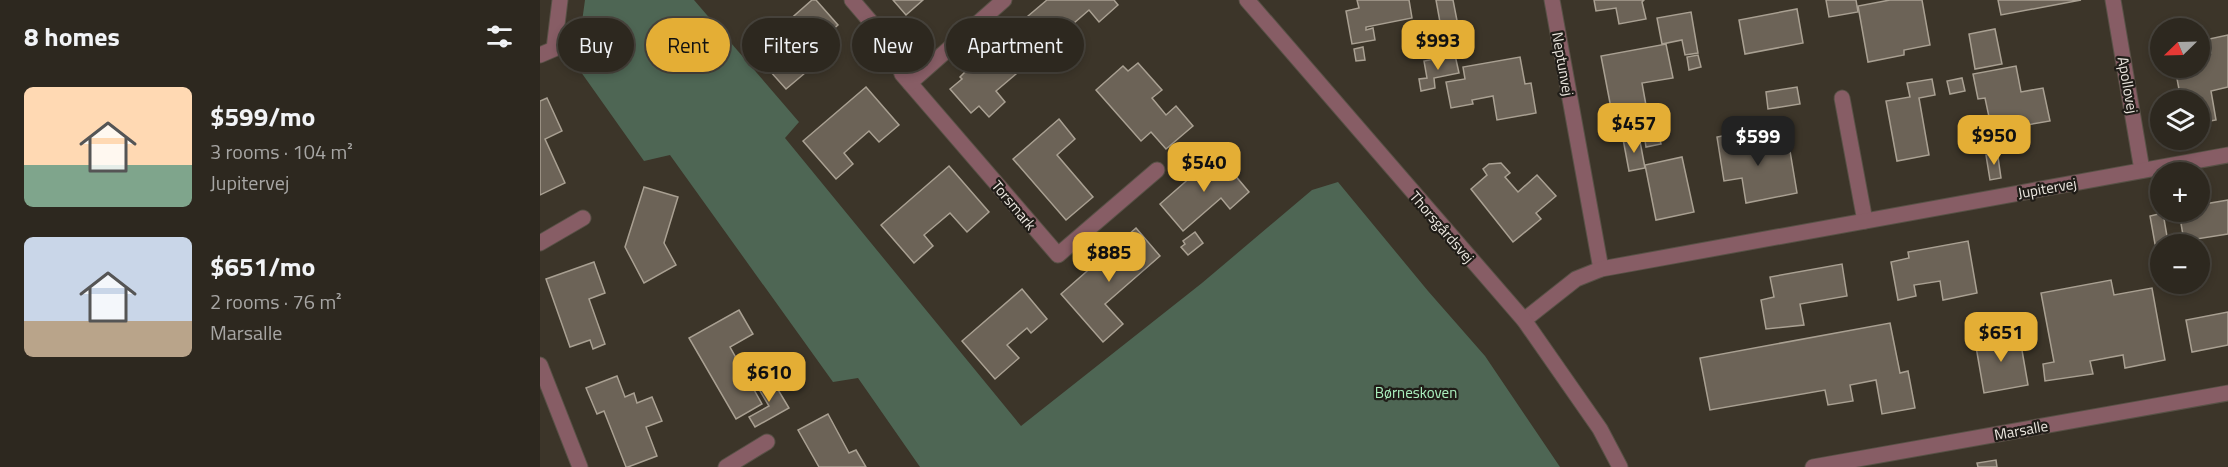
<!DOCTYPE html>
<meta charset="utf-8">
<style>
:root{--surface:#2d281f;--page:#353028;--text:#f1f3f6;--muted:#a7a6a4;--line:#48443d;--accent:#e4ae35}
body{margin:0;font-family:"Titillium Web",sans-serif;background:var(--page);color:var(--text);height:100vh;display:flex;flex-direction:column;font-size:22px;white-space:nowrap}
*{box-sizing:border-box;margin:0}
p{font-size:20px;color:var(--muted)}
.icon{flex:none;width:33px;height:33px;fill:none;stroke:currentColor;stroke-width:2;stroke-linecap:round;stroke-linejoin:round}
.map{position:relative;flex:1;overflow:hidden}
.details{display:flex;flex-direction:column;background:var(--surface);width:540px}
.details>*{flex:none}
.guide{position:absolute;left:18px;top:18px;width:570px;height:54px;display:flex;gap:12px}
.needle{width:39px;rotate:247deg}
.buttons{position:absolute;left:1610px;top:18px;display:grid;gap:12px}
.buttons a{display:grid;place-items:center;width:60px;height:60px;border-radius:50%;background:var(--surface);box-shadow:0 3px 9px #0003,0 0 0 2px var(--line);font-size:30px}
.price{position:absolute;translate:-50% -51px;padding:0 14px;border-radius:12px;background:var(--accent);color:#111;font-size:20px;line-height:39px;filter:drop-shadow(0 2px 3px #0008)}
.price::after{content:'';position:absolute;left:50%;top:36px;width:18px;height:14px;margin-left:-9px;background:inherit;clip-path:polygon(0 0,100% 0,50% 100%)}
.price.on{background:#222;color:#fff}
ul{padding:0;list-style:none}
li{display:flex;align-items:center;gap:18px;height:150px;padding:0 24px}
li span{display:grid;place-items:center;flex:none;width:168px;height:120px;border-radius:9px;color:#555}
li>.icon{margin-inline-start:auto}
span .icon{width:72px;height:72px;fill:#fffc;stroke-width:1}
li b{font-size:26px}
h2{display:flex;justify-content:space-between;align-items:center;height:72px;padding:0 24px;font-size:26px}
.tag{padding:0 21px;border-radius:27px;background:var(--surface);box-shadow:0 3px 9px #0003,0 0 0 2px var(--line);font-size:21px;line-height:54px}
.tag.on{background:var(--accent);color:#111}
main{display:flex;flex:1;min-height:0}
.map>svg:first-child{display:block}
</style>
<main>
<section class="details">
<h2>8 homes<svg class="icon" aria-label="filters" viewBox="0 0 24 24"><path d="M4 7h16M4 17h16"/><circle cx="9" cy="7" r="2"/><circle cx="15" cy="17" r="2"/></svg></h2>
<ul>
<li><span style="background:linear-gradient(#ffd9b3 65%,#7fa58c 0)"><svg class="icon" aria-label="home" viewBox="0 0 24 24"><path d="M3 11l9-7 9 7M6 9v11h12V9"/></svg></span><div><b>$599/mo</b><p>3 rooms · 104 m²</p><p>Jupitervej</p></div></li>
<li><span style="background:linear-gradient(#c9d6e8 70%,#b9a48a 0)"><svg class="icon" aria-label="home" viewBox="0 0 24 24"><path d="M3 11l9-7 9 7M6 9v11h12V9"/></svg></span><div><b>$651/mo</b><p>2 rooms · 76 m²</p><p>Marsalle</p></div></li>
</ul>
</section>
<div class="map">
<svg width="1688" height="467" viewBox="0 0 1688 467">
<rect width="100%" height="100%" fill="#3c3529"/>
<path fill="#4e6654" d="M45,0H154L259,122L245,138L481,426L662,283L772,190L798,182L888,291L945,356L1020,467H380L318,378L293,382L130,155L104,161L36,65Z"/>
<g fill="#6c6357" stroke="#a9a092" stroke-width="1.5">
<path d="M272,0H276L298,25L256,62L265,73L246,89L213,52Z"/>
<path d="M353,0H383L366,15Z"/>
<path d="M507,0H574L578,5L559,22L549,10L511,43L488,16Z"/>
<path d="M817,0H869L872,18L826,27V30L833,28L835,40L812,44L806,11L819,8Z"/>
<path d="M896,0H913L920,36L903,39Z"/>
<path d="M1054,0H1104L1102,2L1106,19L1079,24L1076,8L1056,11Z"/>
<path d="M1286,0H1316L1318,12L1289,17Z"/>
<path d="M1350,0H1382L1390,45L1364,50V55L1328,62L1318,6Z"/>
<path d="M1458,0H1541L1461,15Z"/>
<path d="M1257,9L1263,43L1205,54L1199,20Z"/>
<path d="M1151,12L1158,53L1145,55L1142,40L1122,44L1117,18Z"/>
<path d="M1455,29L1462,64L1435,69L1429,34Z"/>
<path d="M483,30L502,52L485,67L464,43L475,32L477,34Z"/>
<path d="M1688,35V87L1671,91L1676,120L1659,123V100H1641L1635,68H1659V55L1671,53L1669,39Z"/>
<path d="M929,40L930,50L906,55L904,45Z"/>
<path d="M1126,44L1133,78L1102,83L1109,122L1075,129L1061,56Z"/>
<path d="M823,47L825,60L816,61L814,49Z"/>
<path d="M454,50L476,74L456,91L465,102L449,117L439,106L431,113L410,89L422,79L420,77L428,69L430,72Z"/>
<path d="M915,55L919,73L894,78L895,88L881,91L879,79L887,78L884,61Z"/>
<path d="M1158,55L1161,67L1149,70L1147,57Z"/>
<path d="M980,57L985,84L991,83L996,113L957,120L953,96L932,100L933,104L911,108L906,82L925,79L923,67Z"/>
<path d="M598,63L622,90L612,98L626,115L636,106L653,126L626,149L611,132L601,141L556,90L583,66L588,71Z"/>
<path d="M1476,66L1481,92L1503,88L1510,121L1452,131L1445,98L1438,99L1433,74Z"/>
<path d="M1422,78L1425,91L1410,94L1407,81Z"/>
<path d="M1392,79L1395,95L1379,98L1389,155L1357,161L1346,101L1370,97L1367,83Z"/>
<path d="M326,87L359,125L339,142L329,131L304,153L313,164L296,179L263,141Z"/>
<path d="M1257,87L1260,104L1228,109L1226,92Z"/>
<path d="M7,98L22,131L5,139L25,183L0,195V101Z"/>
<path d="M519,119L535,139L517,155L553,197L526,220L473,159Z"/>
<path d="M1118,132L1121,144L1106,147L1104,134Z"/>
<path d="M1197,133L1200,147L1248,139L1257,193L1206,203L1202,178L1184,181L1177,137Z"/>
<path d="M1099,136L1105,168L1089,171L1083,139Z"/>
<path d="M1457,150L1461,178L1450,180L1446,155L1452,154V151Z"/>
<path d="M677,154L709,192L690,209L681,198L643,231L620,204Z"/>
<path d="M1142,157L1154,212L1116,220L1105,165Z"/>
<path d="M961,163L970,173L965,177L978,192L997,175L1016,196L996,213L1001,219L973,242L931,189L947,175L943,169L949,164Z"/>
<path d="M409,166L449,212L427,232L410,213L384,235L393,246L374,263L341,225Z"/>
<path d="M104,187L138,197L124,243L136,265L104,283L85,247Z"/>
<path d="M1688,200V234L1644,241L1639,212H1659V205Z"/>
<path d="M1623,213L1628,242L1615,244L1610,216Z"/>
<path d="M596,228L620,256L565,304L583,324L563,342L521,294Z"/>
<path d="M655,232L663,243L648,255L641,247L645,244L643,241Z"/>
<path d="M1428,241L1437,293L1403,300L1400,281L1374,285L1376,296L1358,300L1351,262L1369,258L1368,252Z"/>
<path d="M54,262L65,293L49,299L65,344L53,349L50,340L30,347L6,279Z"/>
<path d="M1302,264L1307,296L1260,304L1264,325L1226,329L1221,300L1234,297L1230,277Z"/>
<path d="M1571,280L1574,295L1612,288L1625,360L1585,368L1583,355L1550,361L1553,374L1505,381L1503,364L1514,362L1501,293Z"/>
<path d="M482,289L507,319L491,333L487,328L467,345L479,358L455,379L422,341Z"/>
<path d="M199,310L213,334L190,347L222,404L196,419L149,338Z"/>
<path d="M1688,312V345L1652,352L1646,320Z"/>
<path d="M1350,323L1360,373L1368,371L1375,408L1342,414L1336,380L1310,385L1313,401L1288,405L1285,390L1170,410L1160,358Z"/>
<path d="M1479,333L1488,385L1444,393L1435,341Z"/>
<path d="M77,376L85,397L94,393L97,403L112,397L122,421L106,427L117,456L88,467H86L64,411L57,414L46,388Z"/>
<path d="M231,378L249,408L215,427L209,417L229,406L217,386Z"/>
<path d="M288,414L309,453L316,450L326,467H279L258,430Z"/>
<path d="M1456,460L1457,467H1438L1437,463Z"/>
</g>
<g fill="none" stroke-linecap="round" stroke-linejoin="round">
<g stroke="#585146" stroke-width="17">
<g id="minor">
<path d="M312,0L354,49L362,74L518,255L617,170"/>
<path d="M1012,0L1061,269"/>
<path d="M1573,0L1602,170"/>
<path d="M0,55L14,49L20,0"/>
<path d="M370,83L464,0"/>
<path d="M1302,98L1325,221"/>
<path d="M0,243L43,218"/>
<path d="M984,320L1036,279L1061,269L1688,155"/>
<path d="M0,365L40,467"/>
<path d="M186,467L227,442"/>
<path d="M1273,467L1688,393"/>
</g>
</g>
<g stroke="#585146" stroke-width="17">
<path id="tertiary" d="M707,0L984,320L1060,429L1080,467"/>
</g>
<use href="#minor" stroke="#875d65" stroke-width="15"/>
<use href="#tertiary" stroke="#875d65" stroke-width="15"/>
</g>
<g text-anchor="middle" dominant-baseline="central" stroke-width="4.5" stroke-linejoin="round" paint-order="stroke">
<g font-size="15" fill="#ebe6df" stroke="#201d18">
<text transform="translate(1023 64) rotate(80)">Neptunvej</text>
<text transform="translate(1588 85) rotate(80)">Apollovej</text>
<text transform="translate(1507 188) rotate(-10)">Jupitervej</text>
<text transform="translate(474 205) rotate(50)">Torsmark</text>
<text transform="translate(902 227) rotate(49)">Thorsgårdsvej</text>
<text transform="translate(1481 430) rotate(-10)">Marsalle</text>
</g>
<g font-size="15" fill="#abf0be" stroke="#201d18">
<text x="876" y="392">Børneskoven</text>
</g>
</g>
</svg>
<div class="buttons">
<a><svg class="needle" viewBox="-14 -14 28 28"><path d="M0-13l5 13h-10z" fill="#e53935"/><path d="M0 13l5-13h-10z" fill="#a7a6a4"/></svg></a>
<a><svg class="icon" aria-label="layers" viewBox="0 0 24 24"><path d="M12 4l9 5-9 5-9-5zM3 14l9 5 9-5"/></svg></a>
<a>+</a>
<a>−</a>
</div>
<b class="price" style="left:898px;top:71px">$993</b>
<b class="price" style="left:1094px;top:154px">$457</b>
<b class="price" style="left:1454px;top:166px">$950</b>
<b class="price on" style="left:1218px;top:167px">$599</b>
<b class="price" style="left:664px;top:193px">$540</b>
<b class="price" style="left:569px;top:283px">$885</b>
<b class="price" style="left:1461px;top:363px">$651</b>
<b class="price" style="left:229px;top:403px">$610</b>
<div class="guide">
<a class="tag">Buy</a>
<a class="tag on">Rent</a>
<a class="tag">Filters</a>
<a class="tag">New</a>
<a class="tag">Apartment</a>
</div>
</div>
</main>
